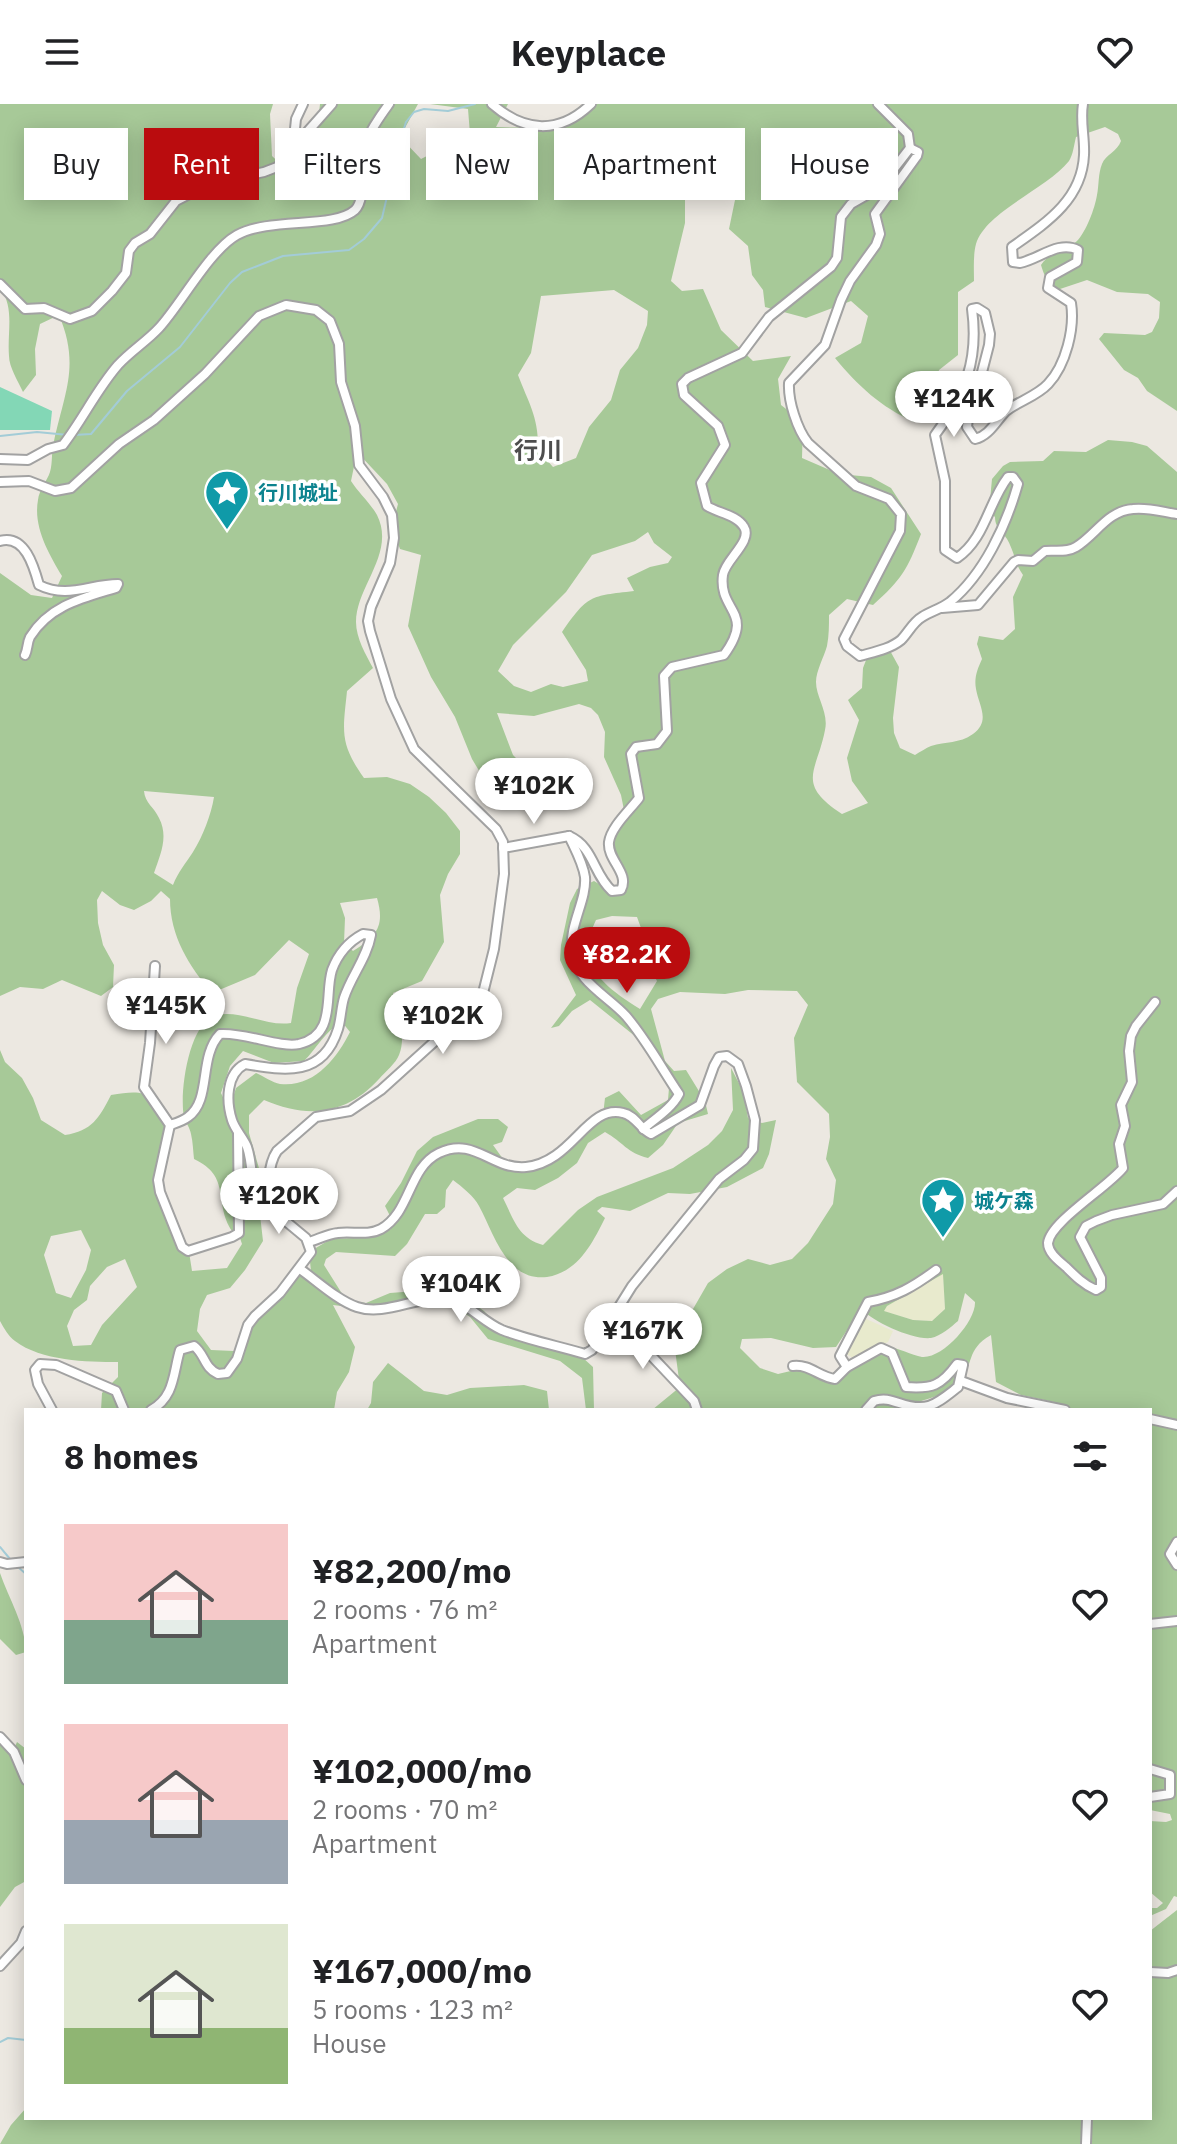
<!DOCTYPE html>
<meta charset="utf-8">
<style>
:root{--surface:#fff;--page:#f2f2f2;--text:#202124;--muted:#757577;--accent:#ba0c0e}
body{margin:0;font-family:"IBM Plex Sans","Noto Sans JP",sans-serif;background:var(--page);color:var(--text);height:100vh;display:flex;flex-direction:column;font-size:30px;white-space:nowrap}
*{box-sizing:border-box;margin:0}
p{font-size:26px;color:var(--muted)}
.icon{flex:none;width:44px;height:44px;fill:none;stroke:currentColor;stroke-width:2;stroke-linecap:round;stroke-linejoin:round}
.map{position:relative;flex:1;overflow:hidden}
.panel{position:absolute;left:24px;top:1304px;width:1128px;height:712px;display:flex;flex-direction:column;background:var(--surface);border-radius:0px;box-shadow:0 4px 20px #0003}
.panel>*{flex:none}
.hud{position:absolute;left:24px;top:24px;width:1130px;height:72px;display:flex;gap:16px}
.price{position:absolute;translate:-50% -68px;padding:0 18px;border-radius:28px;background:#fff;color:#222;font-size:26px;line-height:52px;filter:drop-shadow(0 2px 4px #0008)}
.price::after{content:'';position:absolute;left:50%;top:48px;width:24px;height:18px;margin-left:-12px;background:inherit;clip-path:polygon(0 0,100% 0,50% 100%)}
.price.on{background:var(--accent);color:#fff}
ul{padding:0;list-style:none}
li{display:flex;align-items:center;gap:24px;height:200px;padding:0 40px}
li span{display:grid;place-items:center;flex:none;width:224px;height:160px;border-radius:0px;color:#555}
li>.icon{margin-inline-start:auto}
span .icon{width:96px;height:96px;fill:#fffc;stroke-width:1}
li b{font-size:34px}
h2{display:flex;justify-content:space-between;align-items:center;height:96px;padding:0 40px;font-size:34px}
.chip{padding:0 28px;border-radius:0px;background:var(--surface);box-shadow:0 4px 20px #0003;font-size:28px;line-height:72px}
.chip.on{background:var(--accent);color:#fff}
header{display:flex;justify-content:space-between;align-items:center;height:104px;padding:0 40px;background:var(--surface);font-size:36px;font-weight:800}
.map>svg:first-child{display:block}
</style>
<header><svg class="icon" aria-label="menu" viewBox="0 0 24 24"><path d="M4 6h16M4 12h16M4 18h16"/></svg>Keyplace<svg class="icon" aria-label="heart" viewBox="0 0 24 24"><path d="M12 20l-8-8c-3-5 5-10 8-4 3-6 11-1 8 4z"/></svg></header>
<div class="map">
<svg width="1177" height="2040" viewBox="0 0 1177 2040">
<rect width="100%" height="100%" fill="#ece8e1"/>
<g fill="#e8eacd">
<path d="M943,1169L945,1205L932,1217L913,1216L883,1207L887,1202Z"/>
<path d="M864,1214L893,1227L888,1238L853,1254L846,1250Z"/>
</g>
<g fill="#a7c998" fill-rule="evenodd">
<path d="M0,0H273L270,10L272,52L291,70L315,46L320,0H418L400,33L421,55L470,30L468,5L430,0H508L496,23C532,25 554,23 583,0H1177V307L1147,287L1138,274L1124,266L1099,235L1104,229L1145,231L1152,228L1159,214L1160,198L1148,190L1117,188L1087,176L1057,186C1048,181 1044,171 1041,161C1049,148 1066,147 1077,137C1086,128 1095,104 1097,91C1099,81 1098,70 1102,60C1106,50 1117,48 1121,37L1118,30L1105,23L1076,33C1074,41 1073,51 1069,57C1047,85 986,107 976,140C973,151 974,166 974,177L958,188V251L939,266L929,308L914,318C881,303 858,282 835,254L861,239L868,212L851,197L806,214L765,203L763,186L752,171L748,142L729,125L735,96L737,59L712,61L685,94V119L671,177L682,187L703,185L721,226L753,257L791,252L778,275L781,301L803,318L802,354L839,370L871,373L891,384L921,430C907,466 902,475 873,501L847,495L829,511C829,521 829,532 827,542C824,553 816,567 816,578C816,593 829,609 825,626C817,668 795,679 842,710L868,699L852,677L847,654L859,616L848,596L862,584L863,564L868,551L888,543L899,563L893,614L894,629L900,644L915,651C920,648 926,644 931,642C946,637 959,640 973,630C991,617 979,602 976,585C974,574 977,566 982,555L977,540L979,532L1003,536L1015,525L1013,493L1023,471C1014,457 1016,454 1010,441C1006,429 995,426 995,413L989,407L992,375L1003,362L1010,358L1043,357L1054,347L1086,348L1108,336L1132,338L1147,342L1177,368V1793L1174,1792L1166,1805L1150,1812V1804H1157L1163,1799L1150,1788V1717L1166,1718L1172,1716L1170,1710L1150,1706V1306H1053L1054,1298L1021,1291L996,1278L991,1231C965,1246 975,1260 959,1278C943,1295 913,1297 895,1306H652L680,1283L674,1238L708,1179L727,1165L748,1155L770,1161L792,1155L808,1139L833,1100L836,1076L826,1055L830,1033L829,1010L797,978L794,934L808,901L797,887L748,886L725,890L680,888L658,895L651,905L665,957L674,967L686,966L705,997L708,1010L678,1019L663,1041L648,1054C627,1049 623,1038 605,1028L588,1039L577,1059L558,1074L535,1086L517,1084L503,1094C514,1116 518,1134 543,1141L578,1106L597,1093L673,1064L708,1041L722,1027L733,1006L731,964L743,987L748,1014L762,1019L776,1016L769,1050L763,1064L727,1083L690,1090L668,1089L630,1107L602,1103L597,1107L605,1114C592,1140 578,1168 547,1173C506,1178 494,1129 479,1102C474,1092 462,1083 453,1076L446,1086L445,1103L437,1110H425L407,1140L395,1152L336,1148L326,1155L324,1161L346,1196L366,1199L390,1189L416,1187L434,1181L454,1185L484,1207L502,1226L582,1253L593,1263L594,1306H586L582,1274L560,1257L488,1235L470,1213L450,1200L430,1193L365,1205L333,1201L355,1243L349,1268L337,1288L334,1306H101L102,1289L118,1273V1258C87,1258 41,1257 15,1237C8,1232 4,1224 0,1217V946L5,958L22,974L33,994L41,1016L65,1031C92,1027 99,1014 111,991C142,986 151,987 170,1012L168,1034L158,1055L155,1078L189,1148L192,1167L227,1164L242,1140L237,1125L232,1127C213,1098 232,1073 194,1055C193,1047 193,1038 191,1030C190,1024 186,1019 184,1013C179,989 189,916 217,911C242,906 267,923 291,919L297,884L309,850L289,836L255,871L212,889C189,862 170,832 170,795L161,787L151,797L134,806L120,801L102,787L97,796L98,819L103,841L114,861L113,883L101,892L62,876L43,885L20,883L0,892V469L31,491L52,494L62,472C49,450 33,423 38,396C39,386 47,377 50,368C53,358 51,347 54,337C65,287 80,261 59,211L40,220L35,245L36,271L23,288C18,277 9,263 9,252C7,227 15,205 0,183ZM614,186L648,207L647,221L638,244L620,266L611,296L589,323L576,354L553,363L538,346C539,314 529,300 518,271L531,249L541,192ZM357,348L387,380L398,400L392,423L400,445L421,451L408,522L431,573L455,613L472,655L496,695L516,704L539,683L529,667L513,651L497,609L534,612L579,600L591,604L598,611L605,628L604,653L621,691L626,716L606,738L609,752L628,771L624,788L614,789L594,777L577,785L570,799L561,841L560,856L576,891L551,924L559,922L572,907L590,896L641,937L669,984L668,996L641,1011L619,987L605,994L603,1011C580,1016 577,1030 561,1044C554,1052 542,1057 533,1063L503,1055L493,1041L502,1038L508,1023L498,1015H478L433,1033L417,1047L401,1079L385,1102L389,1110L391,1125L373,1133L331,1135L309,1148L311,1167L291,1177L255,1207L234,1247L211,1246L197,1227L200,1205L207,1191L230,1184L245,1166L263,1137L260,1111L266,1089L249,1029V1011L264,996C308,1015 346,1011 379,975C385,968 396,959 399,951C407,932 397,907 393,889L422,877L444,838L440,791L448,770L460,750V727L446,709L429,693L410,680L387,673L364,674C339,639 343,627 347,587L373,564C366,551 356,534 356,518C356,482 396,449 377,411C371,400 358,388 351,377ZM648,428L654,439L672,453L668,459L650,463L627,474L634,487C590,492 588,491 562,528L586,566L588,577L563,583L551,580L531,588L514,582L498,567L513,541L566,488L592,451L635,437ZM144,687L214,693C211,711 203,732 193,748C186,759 178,768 173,781L154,769C160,751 169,733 159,714C154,703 145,699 144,687ZM377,794C385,822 377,832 353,847L344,839L345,814L340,799ZM612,812L637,813L645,835L646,857L657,877L640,905C604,882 574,861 596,816ZM342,918L350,928C337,954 314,984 280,980C273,979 263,972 256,969L236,984L229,1006L221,989L230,962L243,947L274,959L304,957C316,945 326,926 342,918ZM81,1126L91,1146L86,1166L71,1194L56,1189L44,1151L51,1132ZM125,1155L137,1183L102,1221L91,1241L73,1242L67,1222L74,1206L87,1196L90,1182L107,1163ZM943,1170L945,1205L932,1217L913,1216L884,1207L887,1202ZM965,1189L975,1198C976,1217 943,1255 922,1253C909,1251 892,1239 879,1245C863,1251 845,1267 834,1280L799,1265L778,1270L760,1264L740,1244L742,1235L771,1234L813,1244L836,1243L861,1205C874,1218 912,1236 931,1234C941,1232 951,1223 958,1217Z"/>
<path d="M388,1259L424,1287L447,1291L470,1284L524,1281L547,1287L549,1306H367L371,1299L373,1278Z"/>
<path d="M0,1469C9,1495 25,1520 26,1548L16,1551L0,1535Z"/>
<path d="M17,1638L26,1645V1777L15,1783L0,1803V1641L13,1647Z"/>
<path d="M1177,1806V2040H0L11,2021L26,2004V2014H1150V1827Z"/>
</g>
<path fill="#83d7b6" d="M0,283L52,307L50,326H0Z"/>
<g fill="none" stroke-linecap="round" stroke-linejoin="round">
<g stroke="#a3ccd7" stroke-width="2">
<path d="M74,331L91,330L127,287L180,243L230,179L242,168L283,152L349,146L364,135L382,114L400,37L406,18L414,8L424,5L448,7L475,0"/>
<path d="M0,332L37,328L68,331"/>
<path d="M0,1443L10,1455"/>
<path d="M18,1463L26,1470"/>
<path d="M0,1938L8,1934L26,1936"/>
</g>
<g stroke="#a2a2a2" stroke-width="12">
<g id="street">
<path d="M492,0C524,28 559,31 591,0"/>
<path d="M293,44L332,0"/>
<path d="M910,44L918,48L917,52L875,110L880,130L876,141L850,177L841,196L825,241L789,279C788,297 797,325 808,339L856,382L889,395L901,410L900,427L844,535L847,542L860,552C874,548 890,545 901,536C908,529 913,518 922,513C931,507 941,505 950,498C984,470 1006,422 1018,380L1013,373H1008C988,399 985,435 957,454L945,446V377L935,331C965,290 979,257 972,205L977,204L985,209L990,230L989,241L981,272L980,292L968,314L967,323L975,335C989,332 996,317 1006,307C1019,297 1037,292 1048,280C1066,261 1075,224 1071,199L1048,184L1050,173L1077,158L1078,146C1059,136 1039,155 1020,159L1013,158L1012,143C1046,119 1082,96 1084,51C1085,34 1080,17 1083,0"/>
<path d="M0,180L25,205L44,204L70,215L92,207L112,187L126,169L129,147L135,139L150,130L176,97L209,80L264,68L277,63L287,55L293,44L296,15L303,0"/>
<path d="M0,355L28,356L48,345L63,341C83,315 97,285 118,261C131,247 147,237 159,224C181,200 210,146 237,131C270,113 334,125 355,106C367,95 360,55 367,36C372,23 381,11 389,0"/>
<path d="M0,378L29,377L55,387L71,384L119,340L154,316L205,270L259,212L286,201L316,206L330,217L339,240L341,278L355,322L359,361L383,393L392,411L394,434L390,459L371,503L368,517L370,527L391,595L414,645L496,725L503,738L504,770L494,845L483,889L465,910L381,986L350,1007L316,1013L277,1047C268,1060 266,1090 271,1105"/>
<path d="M0,437C25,430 34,463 39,481C67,495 90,480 118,480L116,484C83,494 50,501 30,533C27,539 28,545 25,551"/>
<path d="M942,504L978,501L1014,458L1018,456L1033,457L1045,447C1056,446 1066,449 1076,443C1096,431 1107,407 1133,405C1147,403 1163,408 1177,410"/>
<path d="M569,732C575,745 583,759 585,773C587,796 569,821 572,846C575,877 608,892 626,912C646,935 662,965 679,990C672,1004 656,1014 643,1025"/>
<path d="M503,744L569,732C594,743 593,770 612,787L621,786C630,769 607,756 609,738C611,723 630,706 639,694L631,650L636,643L657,640L667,627L664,572L672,563L724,551C756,507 718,508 723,471C725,456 753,437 744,423C737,411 718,409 707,402L701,379L725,341L718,322L684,291L682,280L688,274L742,249L769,213L831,163L837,154L841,113L851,100L879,84L910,44L908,30L878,0"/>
<path d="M155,862L150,939L144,983L170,1021L158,1076L160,1088L182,1143L188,1147L232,1133L239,1129L238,1029"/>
<path d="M1155,898L1136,922L1131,932L1129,947L1132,978L1121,1001L1125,1022L1119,1040L1123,1064C1108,1083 1050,1118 1048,1139C1048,1149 1059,1157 1066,1163C1075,1172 1084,1181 1096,1186L1101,1183V1174L1080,1133L1086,1122L1096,1117L1112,1111L1163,1100L1177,1087"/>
<path d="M300,1165C317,1177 337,1196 357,1203C386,1213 419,1190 449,1195C468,1199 483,1218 502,1226C528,1236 558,1242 585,1250L592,1246L632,1182L719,1075L744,1056L753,1045L755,1016L746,982L738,960L727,952L719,953L714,962L700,1001L651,1030C641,1026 635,1011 623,1009C587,1000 573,1058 526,1063C491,1066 475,1032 439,1049C408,1064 411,1108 381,1125C368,1132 352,1127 338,1129C328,1130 319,1135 309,1138"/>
<path d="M607,1221L643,1243L694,1297L697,1306"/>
<path d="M793,1262C810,1260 819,1273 835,1275L847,1263"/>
<path d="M961,1277L1007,1294L1065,1306"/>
<path d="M52,1306L38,1280L35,1266L40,1260L56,1261L116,1287L124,1306"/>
<path d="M151,1306C175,1293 173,1269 180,1246L194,1242C205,1250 204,1264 218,1270L227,1269L237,1255L248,1221L255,1212L280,1189L311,1148L306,1134L271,1105L258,1102L256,1099C251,1081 253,1060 247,1043C243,1033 235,1026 232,1016C226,997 226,970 245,960C286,967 323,973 338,925C341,915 341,904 344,894C351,872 367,854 371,831L363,830C348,838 338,850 332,866C324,891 337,931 299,940C279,944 245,928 220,930C198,953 212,996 188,1013C183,1017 176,1019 170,1021"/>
<path d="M866,1306L874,1297C884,1294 890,1296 899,1299C928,1309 936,1300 958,1283L963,1261L957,1260C941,1282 932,1285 906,1283L892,1249L881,1244L847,1263L840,1252L868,1198C896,1193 913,1183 936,1166"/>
<path d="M1150,1315L1177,1321"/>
<path d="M1177,1438L1170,1450L1177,1461"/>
<path d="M0,1458L7,1460L26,1458"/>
<path d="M1150,1520L1177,1517"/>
<path d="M0,1633L14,1648L26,1676"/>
<path d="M1150,1665L1170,1671V1690L1150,1693"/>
<path d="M0,1862L21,1839L26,1827"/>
<path d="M1150,1868L1168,1869L1177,1866"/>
<path d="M1086,2040L1087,2014"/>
</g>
</g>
<use href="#street" stroke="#fff" stroke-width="8"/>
</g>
<defs>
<g id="sight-pin" transform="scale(2.3)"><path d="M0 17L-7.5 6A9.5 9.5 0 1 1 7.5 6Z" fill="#0f9aa8" stroke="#fff"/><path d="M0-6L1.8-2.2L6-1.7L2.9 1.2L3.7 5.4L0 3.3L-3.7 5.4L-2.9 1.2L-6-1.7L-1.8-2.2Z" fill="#fff"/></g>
</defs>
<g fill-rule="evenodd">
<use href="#sight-pin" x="227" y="388"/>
<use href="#sight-pin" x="943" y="1096"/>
</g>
<g text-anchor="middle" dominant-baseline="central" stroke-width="7" stroke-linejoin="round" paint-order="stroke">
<g font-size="20" font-weight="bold" fill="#0d838f" stroke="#fff" text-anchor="start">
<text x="258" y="388">行川城址</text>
<text x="974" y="1096">城ケ森</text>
</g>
<g font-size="24" font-weight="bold" fill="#4e4e4e" stroke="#fff">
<text x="538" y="346">行川</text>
</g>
</g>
</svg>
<b class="price" style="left:954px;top:335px">¥124K</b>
<b class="price" style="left:534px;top:722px">¥102K</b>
<b class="price on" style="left:627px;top:891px">¥82.2K</b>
<b class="price" style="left:166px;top:942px">¥145K</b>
<b class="price" style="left:443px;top:952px">¥102K</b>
<b class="price" style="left:279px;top:1132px">¥120K</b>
<b class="price" style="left:461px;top:1220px">¥104K</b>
<b class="price" style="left:643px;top:1267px">¥167K</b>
<div class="hud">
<a class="chip">Buy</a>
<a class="chip on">Rent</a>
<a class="chip">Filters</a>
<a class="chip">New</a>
<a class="chip">Apartment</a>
<a class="chip">House</a>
</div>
<section class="panel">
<h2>8 homes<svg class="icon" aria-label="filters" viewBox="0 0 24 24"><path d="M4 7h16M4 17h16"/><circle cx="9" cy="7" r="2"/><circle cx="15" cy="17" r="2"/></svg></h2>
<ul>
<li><span style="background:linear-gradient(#f6c9c9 60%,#7fa58c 0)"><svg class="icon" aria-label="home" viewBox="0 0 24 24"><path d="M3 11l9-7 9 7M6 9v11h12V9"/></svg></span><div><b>¥82,200/mo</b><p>2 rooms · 76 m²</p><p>Apartment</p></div><svg class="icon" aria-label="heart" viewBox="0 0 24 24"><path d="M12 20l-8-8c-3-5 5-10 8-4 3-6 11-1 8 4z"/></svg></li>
<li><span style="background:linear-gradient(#f6c9c9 60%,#9aa5b1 0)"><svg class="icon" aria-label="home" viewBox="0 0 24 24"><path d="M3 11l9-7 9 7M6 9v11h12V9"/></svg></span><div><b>¥102,000/mo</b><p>2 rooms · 70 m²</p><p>Apartment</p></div><svg class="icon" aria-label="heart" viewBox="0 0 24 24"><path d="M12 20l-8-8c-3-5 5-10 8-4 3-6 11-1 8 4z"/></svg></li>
<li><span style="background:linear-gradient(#dfe7d0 65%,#8fb573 0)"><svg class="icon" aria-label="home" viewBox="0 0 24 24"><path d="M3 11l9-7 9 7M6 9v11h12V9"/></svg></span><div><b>¥167,000/mo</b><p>5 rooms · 123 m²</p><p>House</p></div><svg class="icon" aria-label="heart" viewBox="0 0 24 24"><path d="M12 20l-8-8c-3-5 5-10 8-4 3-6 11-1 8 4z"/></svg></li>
</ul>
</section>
</div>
